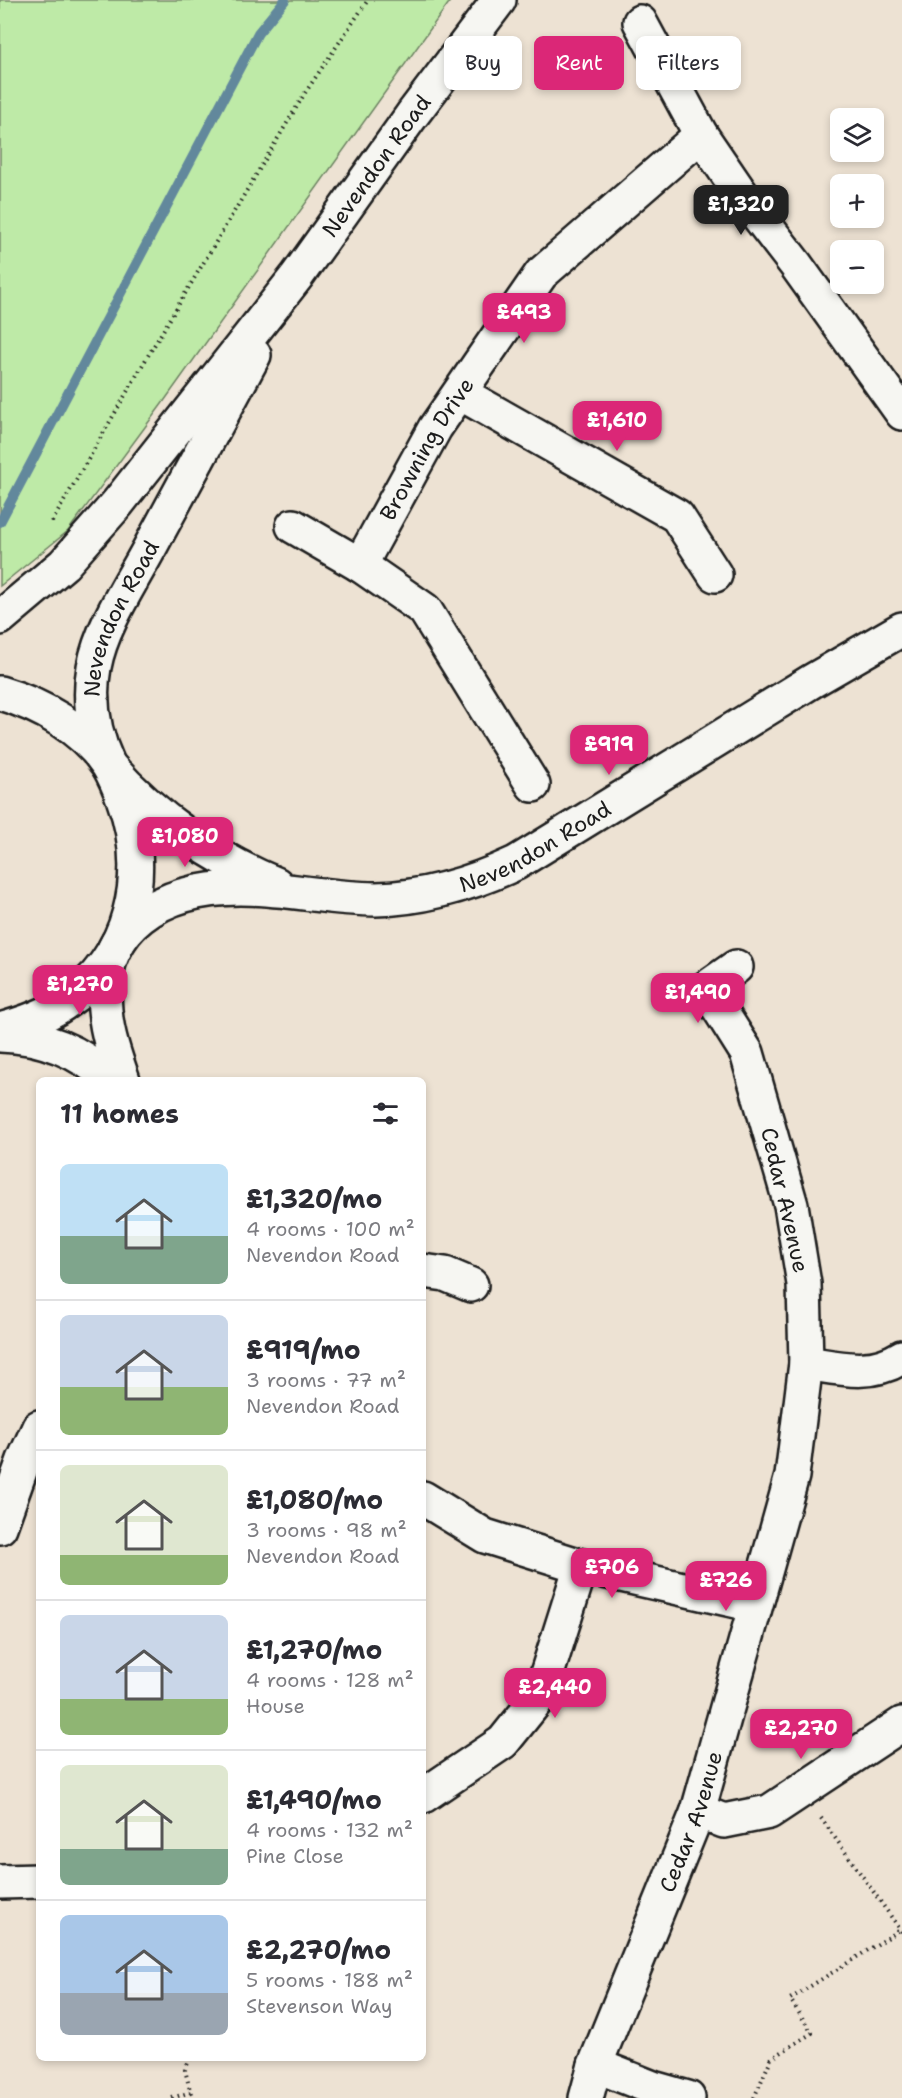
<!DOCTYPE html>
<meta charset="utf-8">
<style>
:root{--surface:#fff;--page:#f2f2f3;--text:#2b2b33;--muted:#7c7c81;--line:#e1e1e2;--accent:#db2777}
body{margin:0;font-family:"Shantell Sans",sans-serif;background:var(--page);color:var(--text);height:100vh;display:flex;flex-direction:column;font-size:22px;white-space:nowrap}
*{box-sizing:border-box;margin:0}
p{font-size:20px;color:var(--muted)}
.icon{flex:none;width:33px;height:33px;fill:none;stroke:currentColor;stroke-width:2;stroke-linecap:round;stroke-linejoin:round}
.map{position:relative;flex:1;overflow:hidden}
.sheet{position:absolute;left:36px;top:1077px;width:390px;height:984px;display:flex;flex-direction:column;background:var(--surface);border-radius:9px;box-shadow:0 3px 9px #0003}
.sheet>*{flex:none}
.top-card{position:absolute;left:444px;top:36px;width:368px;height:54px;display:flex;gap:12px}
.buttons{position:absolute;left:830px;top:108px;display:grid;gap:12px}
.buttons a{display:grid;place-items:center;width:54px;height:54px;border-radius:9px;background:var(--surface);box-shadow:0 3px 9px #0003;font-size:30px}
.price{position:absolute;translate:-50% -51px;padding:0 14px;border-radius:12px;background:var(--accent);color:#fff;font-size:20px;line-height:39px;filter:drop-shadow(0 2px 3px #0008)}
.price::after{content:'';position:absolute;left:50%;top:36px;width:18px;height:14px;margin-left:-9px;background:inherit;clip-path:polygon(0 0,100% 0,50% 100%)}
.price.current{background:#222;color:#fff}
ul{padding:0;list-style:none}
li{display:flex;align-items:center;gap:18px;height:150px;padding:0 24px}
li+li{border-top:2px solid var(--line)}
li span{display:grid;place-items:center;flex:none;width:168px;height:120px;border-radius:9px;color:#555}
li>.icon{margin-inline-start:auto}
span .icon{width:72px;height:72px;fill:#fffc;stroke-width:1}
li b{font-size:26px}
h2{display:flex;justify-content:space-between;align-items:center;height:72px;padding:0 24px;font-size:26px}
.pill{padding:0 21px;border-radius:9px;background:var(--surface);box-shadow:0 3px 9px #0003;font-size:21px;line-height:54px}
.pill.current{background:var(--accent);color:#fff}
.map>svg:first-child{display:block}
</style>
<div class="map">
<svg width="902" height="2098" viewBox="0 0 902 2098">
<rect width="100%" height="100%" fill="#ede2d3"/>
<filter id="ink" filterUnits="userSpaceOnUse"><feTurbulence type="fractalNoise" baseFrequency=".0167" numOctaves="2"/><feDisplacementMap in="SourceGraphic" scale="12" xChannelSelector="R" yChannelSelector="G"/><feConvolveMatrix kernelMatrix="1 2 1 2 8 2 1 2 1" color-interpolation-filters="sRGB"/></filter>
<g filter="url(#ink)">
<path fill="#beeaa7" stroke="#6d8362" stroke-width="1.5" d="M0,0H451L162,404L68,531L0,586Z"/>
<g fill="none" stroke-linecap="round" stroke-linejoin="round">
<path stroke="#62889c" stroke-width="10" d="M0,522L258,33L285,0"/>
<g stroke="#1c1c1c" stroke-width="38">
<g id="minor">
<path d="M640,22L701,135L742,195L796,265L902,413"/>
<path d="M460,393L677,516L715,575"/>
<path d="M293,526L360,565L425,610L533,785"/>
<path id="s1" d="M360,565L435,428L541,274L701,135"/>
<path d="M109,766C153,816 214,859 276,884"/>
<path d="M0,1035C42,1036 80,1051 111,1080"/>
<path id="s2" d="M123,1080C115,1057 107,1034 105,1010C97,924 164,888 240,888C286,888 330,899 376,899C426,898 471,884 516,863L812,681L902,629"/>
<path d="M423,1271L445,1274L471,1285"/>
<path d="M806,1363C840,1368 871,1377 902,1357"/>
<path d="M423,1498L485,1536L581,1566L754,1605"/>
<path d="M0,1527L24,1460L39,1427"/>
<path d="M423,1796L503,1742L540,1696L581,1566"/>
<path d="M698,1811L724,1821L769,1812L902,1724"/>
<path d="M0,1882L39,1881"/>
<path d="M595,2065L653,2088L688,2098"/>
<path id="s3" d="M586,2098L595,2065L698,1811L792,1476L806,1363L804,1284L791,1205L747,1053L706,988L736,967"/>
</g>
</g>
<g stroke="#1c1c1c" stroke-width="38">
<g id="major">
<path id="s4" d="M0,618L64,564L117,504L297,276L412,115L499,0"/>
<path d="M0,693C41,705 84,729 108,765C114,775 119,787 123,798C151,873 133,958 63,1004C44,1017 22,1024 0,1030"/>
<path id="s5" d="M108,764C94,734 88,700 94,667C101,628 129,586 148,551C183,486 219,421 254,355"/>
</g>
</g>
<g stroke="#1c1c1c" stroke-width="4" stroke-dasharray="1.5 4.5" stroke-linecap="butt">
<path d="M52,522L149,354L305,93L368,0"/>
<path d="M821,1818L902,1932"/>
<path d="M190,2058L185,2070L192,2098"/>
<path d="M172,2098L191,2092"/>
<path d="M754,2098L771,2059L812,2033L790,1999L900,1930"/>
</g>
<use href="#minor" stroke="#f6f6f2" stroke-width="33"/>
<use href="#major" stroke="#f6f6f2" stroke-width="33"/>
</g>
</g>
<g text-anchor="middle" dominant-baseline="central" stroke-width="4.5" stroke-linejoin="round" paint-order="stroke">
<g font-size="22" fill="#1c1c1c" stroke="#f6f6f2">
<text stroke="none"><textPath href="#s4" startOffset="590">Nevendon Road</textPath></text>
<text stroke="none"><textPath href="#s1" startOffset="134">Browning Drive</textPath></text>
<text stroke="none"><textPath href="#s5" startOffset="154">Nevendon Road</textPath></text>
<text stroke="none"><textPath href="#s2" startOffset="588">Nevendon Road</textPath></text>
<text transform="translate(785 1200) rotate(77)">Cedar Avenue</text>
<text stroke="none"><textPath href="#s3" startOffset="296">Cedar Avenue</textPath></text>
</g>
</g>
</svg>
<div class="buttons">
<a><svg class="icon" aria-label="layers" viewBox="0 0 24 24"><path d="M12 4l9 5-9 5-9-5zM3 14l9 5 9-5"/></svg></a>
<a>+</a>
<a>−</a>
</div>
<b class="price current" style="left:741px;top:236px">£1,320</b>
<b class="price" style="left:524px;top:344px">£493</b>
<b class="price" style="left:617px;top:452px">£1,610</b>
<b class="price" style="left:609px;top:776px">£919</b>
<b class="price" style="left:185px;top:868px">£1,080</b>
<b class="price" style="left:80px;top:1016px">£1,270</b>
<b class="price" style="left:698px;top:1024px">£1,490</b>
<b class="price" style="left:612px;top:1599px">£706</b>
<b class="price" style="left:726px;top:1612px">£726</b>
<b class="price" style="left:555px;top:1719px">£2,440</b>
<b class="price" style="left:801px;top:1760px">£2,270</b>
<div class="top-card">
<a class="pill">Buy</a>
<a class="pill current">Rent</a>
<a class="pill">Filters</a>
</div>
<section class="sheet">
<h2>11 homes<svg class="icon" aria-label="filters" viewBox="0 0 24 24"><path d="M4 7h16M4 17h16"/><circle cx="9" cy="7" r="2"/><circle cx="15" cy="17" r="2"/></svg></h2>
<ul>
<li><span style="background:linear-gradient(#bfe0f5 60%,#7fa58c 0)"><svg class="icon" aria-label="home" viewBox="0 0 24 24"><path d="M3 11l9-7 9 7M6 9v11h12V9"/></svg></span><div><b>£1,320/mo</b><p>4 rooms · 100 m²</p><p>Nevendon Road</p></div></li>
<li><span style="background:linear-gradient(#c9d6e8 60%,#8fb573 0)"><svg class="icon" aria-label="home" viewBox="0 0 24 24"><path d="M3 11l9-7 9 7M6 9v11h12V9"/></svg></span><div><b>£919/mo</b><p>3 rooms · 77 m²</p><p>Nevendon Road</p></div></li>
<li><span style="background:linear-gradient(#dfe7d0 75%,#8fb573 0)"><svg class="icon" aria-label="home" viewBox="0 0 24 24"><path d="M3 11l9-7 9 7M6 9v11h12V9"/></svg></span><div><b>£1,080/mo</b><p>3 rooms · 98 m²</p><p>Nevendon Road</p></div></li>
<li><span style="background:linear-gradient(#c9d6e8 70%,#8fb573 0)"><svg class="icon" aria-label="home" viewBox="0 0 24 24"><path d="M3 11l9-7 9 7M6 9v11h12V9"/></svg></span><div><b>£1,270/mo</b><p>4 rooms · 128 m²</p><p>House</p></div></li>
<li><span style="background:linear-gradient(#dfe7d0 70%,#7fa58c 0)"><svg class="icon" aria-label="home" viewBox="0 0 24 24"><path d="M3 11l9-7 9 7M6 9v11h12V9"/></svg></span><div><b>£1,490/mo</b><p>4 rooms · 132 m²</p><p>Pine Close</p></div></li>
<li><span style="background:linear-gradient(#a9c7e8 65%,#9aa5b1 0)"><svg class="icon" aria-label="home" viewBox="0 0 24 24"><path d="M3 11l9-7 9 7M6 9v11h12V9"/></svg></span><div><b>£2,270/mo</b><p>5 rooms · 188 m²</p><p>Stevenson Way</p></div></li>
</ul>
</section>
</div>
